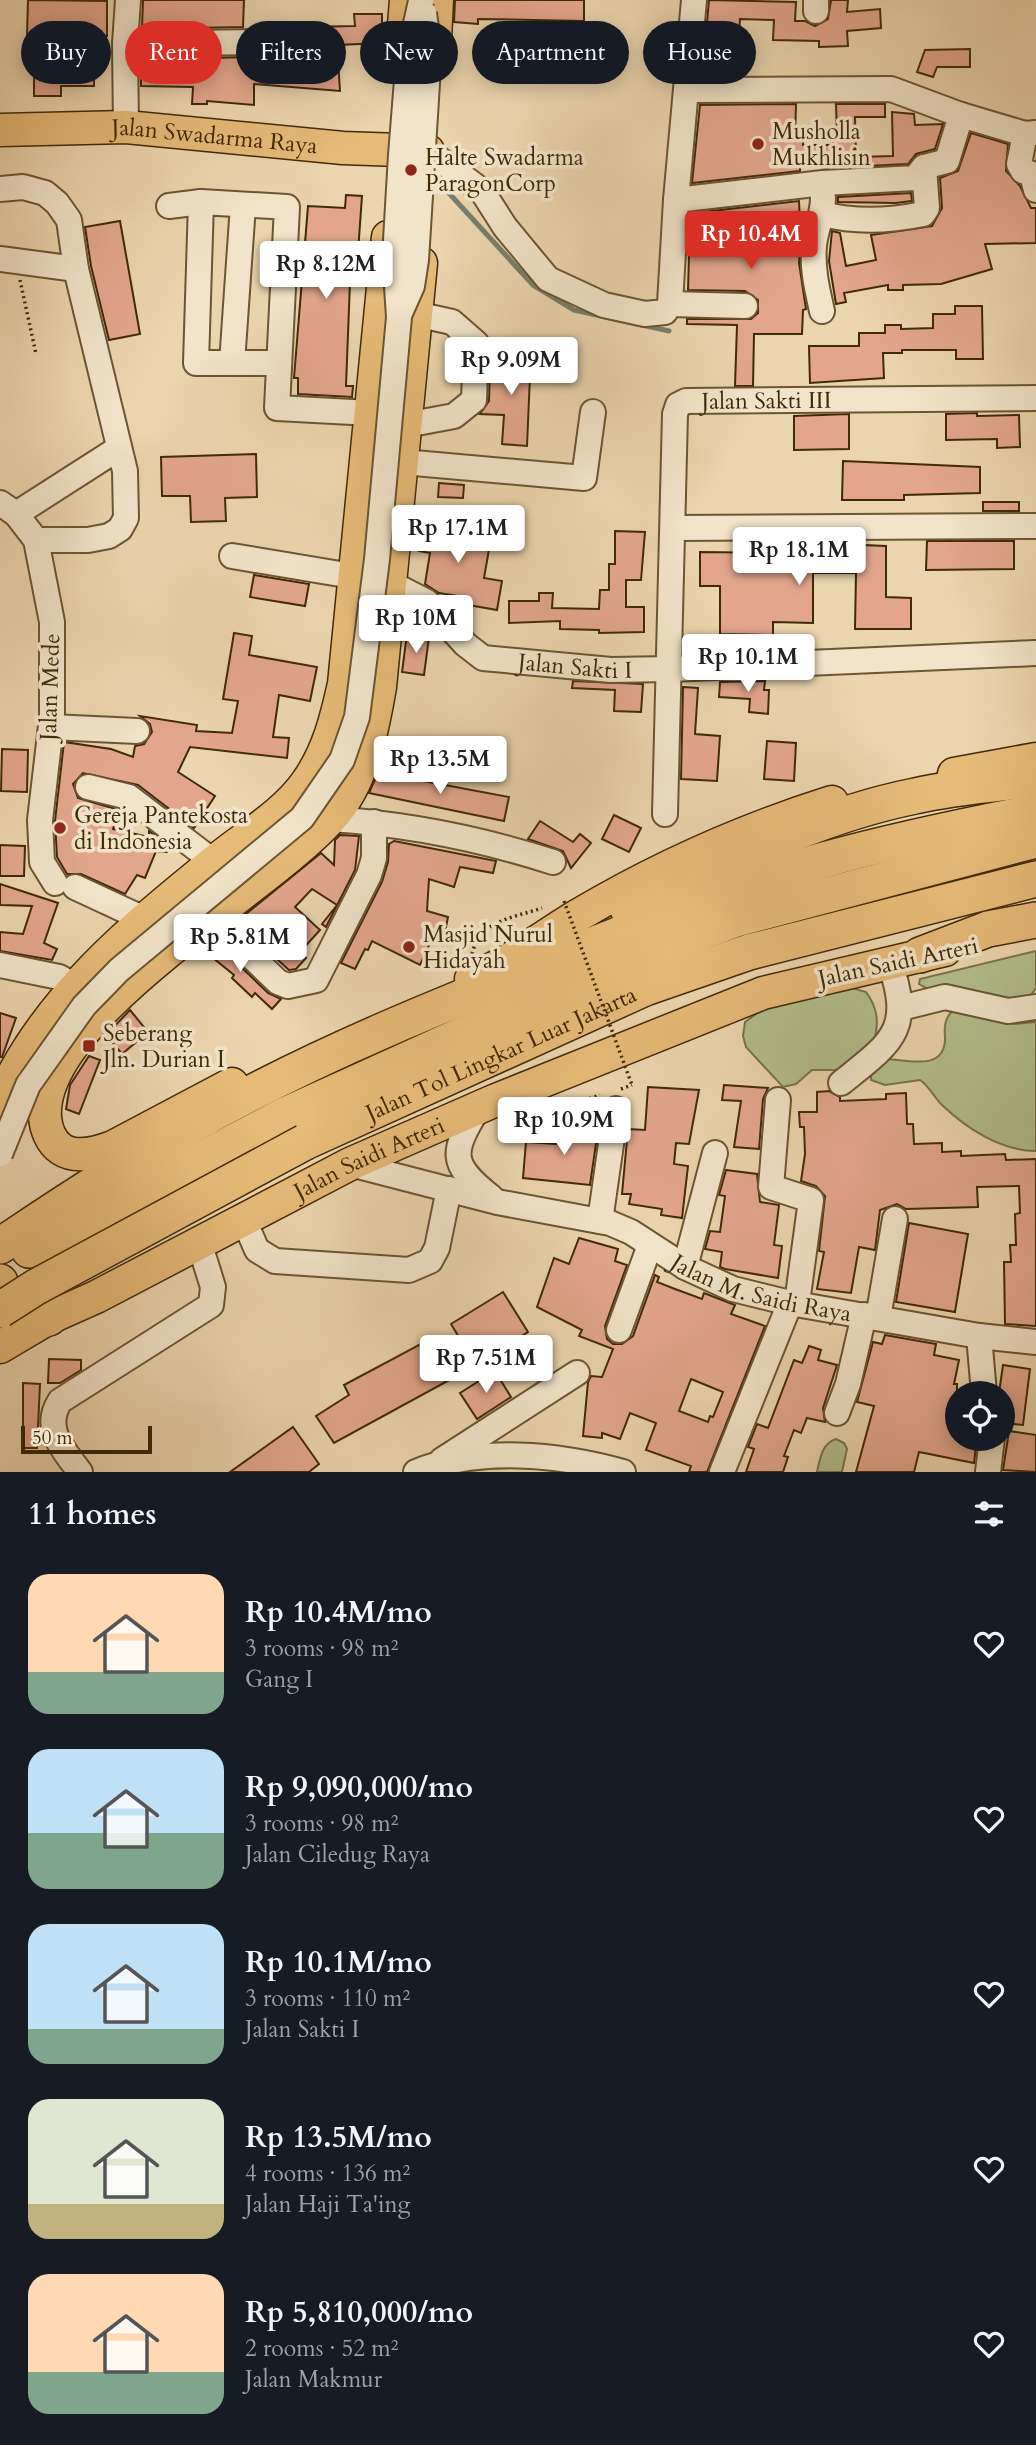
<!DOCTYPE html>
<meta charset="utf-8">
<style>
:root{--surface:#171b24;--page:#20242c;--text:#f1f3f6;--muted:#9ea1a6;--accent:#d93025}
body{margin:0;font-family:Cardo,serif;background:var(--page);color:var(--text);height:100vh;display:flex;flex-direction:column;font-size:26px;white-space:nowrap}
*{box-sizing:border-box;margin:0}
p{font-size:23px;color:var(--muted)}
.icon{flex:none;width:38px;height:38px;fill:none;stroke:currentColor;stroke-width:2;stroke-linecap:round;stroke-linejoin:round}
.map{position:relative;height:1472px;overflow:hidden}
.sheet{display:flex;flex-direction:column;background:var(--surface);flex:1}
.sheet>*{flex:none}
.banner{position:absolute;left:21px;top:21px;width:994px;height:63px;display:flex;gap:14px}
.fabs{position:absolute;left:945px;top:1381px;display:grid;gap:14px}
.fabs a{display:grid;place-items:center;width:70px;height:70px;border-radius:50%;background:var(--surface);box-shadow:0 4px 18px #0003;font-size:35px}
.scale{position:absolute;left:21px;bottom:18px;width:131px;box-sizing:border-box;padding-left:7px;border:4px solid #412a08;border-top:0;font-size:19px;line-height:24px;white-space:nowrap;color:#412a08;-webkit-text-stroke:5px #f2e4ca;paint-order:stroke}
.price{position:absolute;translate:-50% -60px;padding:0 16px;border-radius:7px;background:#fff;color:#222;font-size:23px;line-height:46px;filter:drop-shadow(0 2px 4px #0008)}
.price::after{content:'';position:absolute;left:50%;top:42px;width:21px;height:16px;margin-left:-10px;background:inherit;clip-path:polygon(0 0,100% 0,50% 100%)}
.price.selected{background:var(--accent);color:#fff}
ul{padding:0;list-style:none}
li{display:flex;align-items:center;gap:21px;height:175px;padding:0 28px}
li span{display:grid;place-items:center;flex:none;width:196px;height:140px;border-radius:21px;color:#555}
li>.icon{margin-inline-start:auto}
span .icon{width:84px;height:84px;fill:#fffc;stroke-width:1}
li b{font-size:30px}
h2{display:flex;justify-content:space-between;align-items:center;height:84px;padding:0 28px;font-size:30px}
.chip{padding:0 24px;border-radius:32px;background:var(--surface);box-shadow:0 4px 18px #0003;font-size:24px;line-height:63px}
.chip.selected{background:var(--accent);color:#fff}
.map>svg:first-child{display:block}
</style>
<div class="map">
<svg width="1036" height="1472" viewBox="0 0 1036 1472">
<rect width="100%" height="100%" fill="#ebd5ae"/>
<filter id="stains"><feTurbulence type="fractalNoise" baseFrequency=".00286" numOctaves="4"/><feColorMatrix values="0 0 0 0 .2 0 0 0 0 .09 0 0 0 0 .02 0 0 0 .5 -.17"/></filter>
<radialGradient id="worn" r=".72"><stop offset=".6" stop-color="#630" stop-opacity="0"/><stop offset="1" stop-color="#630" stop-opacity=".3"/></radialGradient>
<g fill="#b3be8d" stroke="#7a744a" stroke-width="2">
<path d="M1036,951V988L1024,1005L928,989L919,984L920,979Z"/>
<path d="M842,985L866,992C878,1008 879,1023 874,1042L841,1070H812L796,1084L783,1087L746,1047L743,1036L745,1022L763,1009Z"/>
<path d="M952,1011L1014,1024L1036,1022V1151C1001,1151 966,1128 942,1105C934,1097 929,1086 920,1080L885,1085L871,1080V1073L887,1059C908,1060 946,1072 945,1037C944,1026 945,1019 952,1011Z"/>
<path d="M836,1439L844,1443L847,1449L842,1472H817C820,1459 822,1443 836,1439Z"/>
</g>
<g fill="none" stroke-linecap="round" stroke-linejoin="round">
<path stroke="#767f6e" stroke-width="5" d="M447,191L533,285L574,310L669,331"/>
</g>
<g fill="#e3a68d" stroke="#412a08" stroke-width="2" fill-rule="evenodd">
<path d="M28,0L107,1V36L94,37V86H61V96H34V37L27,36Z"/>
<path d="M143,0H244L243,27L142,29Z"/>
<path d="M455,0H584V21L478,19V24L454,22Z"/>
<path d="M709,0L796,2L795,21H805L815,26L828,19L831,0H848L847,12L880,9L881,28L847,31L848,46L819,47V41L773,40L774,20L740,19L739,34H719V68H703Z"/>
<path d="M354,14H382V43L337,45L340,91L254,84V105L207,101V104H192L193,87L141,86V59L260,57L272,49L274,41L269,32L306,33V27L355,26Z"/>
<path d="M970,49V67H937L933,77L917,72L925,50Z"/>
<path d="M796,104L795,141H803V145H833V134H837L836,104H885V117H855L856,157L893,156L892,112L914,114L915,125L943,124L935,149L916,154L908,164L826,168L800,164V171L692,183L700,105Z"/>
<path d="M971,133L1008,144L1006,171L1020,186L1031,208H1036V243L985,244L992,269L941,284L903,285V290H888V285L844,293L846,302L836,304L829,261L832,231L840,233L846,266L876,260L871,235L932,226L942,208L940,178L958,171Z"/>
<path d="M911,193L912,201L896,203L838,202V197Z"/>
<path d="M346,195L362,196L358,252L337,251L335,281L350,282L346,386H353L352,397L298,394V378H294L308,206L345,208Z"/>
<path d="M799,201L800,224H803L799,263L806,309L803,310L802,334H754L753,386H735L737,325L687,324V319H751L758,313V300L745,291L688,290L690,221H695V213Z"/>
<path d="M120,221L140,334L109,340L91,266L85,227Z"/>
<path d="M955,306H982L983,359H956V350H902V353H883L884,378L810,383L809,346H859V333H885V325H901V329L933,328V314H955Z"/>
<path d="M506,351L531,352L527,446L502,444L504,415L480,414L489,401L490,366L505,367Z"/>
<path d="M977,413V416L1019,415L1020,447L997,448V439L946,440V414Z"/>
<path d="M849,414V449L794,450V416Z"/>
<path d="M256,454L257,497L225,498L226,521L191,522L190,496H162L161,457Z"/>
<path d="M843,461L980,467V493L904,495V500H842Z"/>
<path d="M439,483L464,485L463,498L438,497Z"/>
<rect x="983" y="502" width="36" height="9"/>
<path d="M416,508L425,511L420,527L491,538L484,578L502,581L497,610L457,603L458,596L439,593L425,584L430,553L419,551L421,543L413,540Z"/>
<path d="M615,531L645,532L641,580H626V607H644V632L599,633V630L560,629V621L509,623V601H539V593H553L552,608L599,609L600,590H609V564H615Z"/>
<path d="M927,541H1014V569L926,570Z"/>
<path d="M791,542L886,546V597L911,598V629H855L856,573H813V623L773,622V635L720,634V586H700V552L791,553Z"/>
<path d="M254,575L309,584L305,606L250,597Z"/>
<path d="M234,633L252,636L249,655L317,667L310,701L279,695L273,737L289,738L287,758L190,747L178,772L215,796L194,828L138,785L83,773L73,784L78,798L119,810L113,829L149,837V831L168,845L167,852L156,851L145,878L137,875L125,894L81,874H67L57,857L55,821L64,742L111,749L133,757L135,746L144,744L152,732L150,724L140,716L197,725L196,731L232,733L238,701L223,699Z"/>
<path d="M407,634L429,637L424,675L402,672Z"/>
<path d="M573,681L643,684L641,712L614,711L615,690L572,688Z"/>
<path d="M765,681L764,690H769L768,714L749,712L750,699L719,697L720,682Z"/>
<path d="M683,687L698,688L695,734L720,736L717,781L681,779Z"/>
<path d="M767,741L796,743L794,781L764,779Z"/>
<path d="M2,749L28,750L27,792L1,791Z"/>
<path d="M380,768L398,774L397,776L509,797L504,821L369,793Z"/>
<path d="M614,815L641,828L629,852L602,839Z"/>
<path d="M540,821L573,842L580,834L591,843L571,868L563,851L528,839Z"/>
<path d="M340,835L359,836L355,870L326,927L322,924L337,905L312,889L295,907L320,930L299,953L306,958L296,969L289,970L236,922L321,853L334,865L335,840Z"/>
<path d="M394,841L496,861L493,873L460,867L454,887L429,879L427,911L448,917L445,932L436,930L420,965L372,941L368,950L365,949L355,969L341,963L382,882L388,862L389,844Z"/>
<path d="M0,845L25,846L24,876H0Z"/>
<path d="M0,884L58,903L44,943L57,949L52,960L0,951V932L23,934L32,906L0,905Z"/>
<path d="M213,940L268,993L281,999L272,1009L255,993L252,997L232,978L234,975L202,949Z"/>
<path d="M130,1010L148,1032L122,1054L106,1035Z"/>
<path d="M0,1013L16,1018L2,1057H0Z"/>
<path d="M89,1056L100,1060L79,1114L66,1109L70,1085Z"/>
<path d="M724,1085L768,1088L763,1099L759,1149L734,1147L741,1101L722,1100Z"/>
<path d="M648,1087L699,1090L689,1144L676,1143L674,1164L688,1166L682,1218L661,1215L662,1209L629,1204L631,1194H622L628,1129L645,1130Z"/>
<path d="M829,1091L840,1097V1101L886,1099V1094L906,1093L907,1124H913L914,1144L942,1143V1152L961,1151V1156L1005,1154L1006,1160L1036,1159V1326L1005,1324L1004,1262H1011L1010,1245H1016L1015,1214L1020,1213L1019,1186L977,1187L978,1207L906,1209L897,1204L880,1210L875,1250L859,1247L851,1293L817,1289L824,1252L819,1251L825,1196L816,1186L801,1181L805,1154L804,1127H800L799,1112H817V1092Z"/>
<path d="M572,1122L599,1123L590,1185L523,1178L526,1142L556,1144L557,1139L572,1140Z"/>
<path d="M726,1170L757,1174L760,1202L779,1205L774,1245L782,1246L778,1278L725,1269L720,1267L722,1252L705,1249L710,1231L720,1232L725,1196L719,1195Z"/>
<path d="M909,1223L968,1234L955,1312L896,1302Z"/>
<path d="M579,1238L618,1249L615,1261L627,1265L605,1326L607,1339L613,1344H622L633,1336L655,1275L659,1277L657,1282L675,1289L702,1299L704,1293L735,1305L731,1314L765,1326L707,1472H689L691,1466L646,1450L656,1423L630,1413L620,1439L602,1433V1438L583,1436L588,1382L591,1376L602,1377L613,1349L579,1336L582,1330L537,1307L554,1258L569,1264ZM691,1379L723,1392L713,1417L710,1416L708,1422L679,1411Z"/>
<path d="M503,1292L528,1332L476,1365L451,1324Z"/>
<path d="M885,1335L936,1344L934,1355L959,1360L954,1384H957V1438H977L974,1463L919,1452L914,1472H856L874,1406L857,1402L873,1342L882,1344Z"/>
<path d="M432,1338L453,1378L334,1443L316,1416L349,1395L344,1385Z"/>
<path d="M809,1346L821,1350L818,1360L837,1365L823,1408L825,1422L807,1418L801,1433L794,1430L784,1456L788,1457L783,1472H746L754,1449L748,1447L757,1424L768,1428L794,1360L802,1363Z"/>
<path d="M49,1359L81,1360V1370L60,1383H48Z"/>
<path d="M1003,1365L1030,1369L1023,1425L1003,1423V1393H999Z"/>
<path d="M495,1371L511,1397L477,1419L460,1393Z"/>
<path d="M23,1383L40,1384L37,1448H23Z"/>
<path d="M293,1427L319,1464L309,1472H230Z"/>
<path d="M1009,1431L1036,1435V1472L1003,1470Z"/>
</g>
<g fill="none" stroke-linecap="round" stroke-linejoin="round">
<g stroke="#6c5532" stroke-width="28">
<g id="minor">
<path d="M816,11V0"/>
<path d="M125,44L259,42"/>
<path d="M688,90L891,89L961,115L1025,134L1036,133"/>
<path d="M126,127L125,44L128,0"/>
<path d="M1025,134L1019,164L1023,171L1032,174L1036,190"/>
<path d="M428,151L482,191L505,227L548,279L604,305L645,314L665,312L670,304L676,200L694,0"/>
<path d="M0,189L23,187L45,193L57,203L69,220L76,269L125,471L126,518L120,529L109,536L88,540H36"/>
<path d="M676,200L823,183L915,178L924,167L947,161L961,115"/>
<path d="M169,206L201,202"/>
<path d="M823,214C857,223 889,221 923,214L927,208L924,167"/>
<path d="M0,259L76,269"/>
<path d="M670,304L745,306"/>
<path d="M822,311C817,289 812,268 814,245C816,228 823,215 823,198"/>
<path d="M232,363L243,205"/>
<path d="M278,363H196L201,202L287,207L277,408L371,413"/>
<path d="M406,425L454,416L474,400L476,343L452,322L416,314"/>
<path d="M403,462L584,478L593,412"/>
<path d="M0,503L16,514L36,540L52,622V717L40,820L42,862L55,883"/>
<path d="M16,514L119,448"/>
<path d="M674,528L1036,526"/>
<path id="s1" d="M232,556L388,582L427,602L465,644L483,658L611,670L670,669L1036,653"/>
<path d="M51,727L137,731"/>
<path d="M88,787L129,797L214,862"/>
<path id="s2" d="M665,814L675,414L678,405L686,401L1036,398"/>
<path d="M331,819C405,824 482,839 553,862"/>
<path d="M75,887L146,920"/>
<path d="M211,918L278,982L288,986L316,980L369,875L374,858V822"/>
<path d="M0,965L59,977L75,986"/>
<path d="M901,1008L945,997L1008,1011L1036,1007"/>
<path d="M841,1083C892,1042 914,1030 889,961"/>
<path d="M778,1100L771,1187L811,1200L797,1303"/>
<path d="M478,1108C452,1152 448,1163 491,1197"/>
<path id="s3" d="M350,1164L497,1202L610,1223L631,1232L685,1267L733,1289L790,1303L979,1336L1036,1342"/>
<path d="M243,1218L257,1250L275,1261L409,1270L430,1261L437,1248L449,1189"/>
<path d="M600,1221L616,1109"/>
<path d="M685,1267L715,1153"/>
<path d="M878,1318L895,1219"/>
<path d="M619,1330L650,1245"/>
<path d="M979,1336L984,1393"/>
<path d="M837,1413L848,1384L864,1315"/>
<path d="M442,1460L577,1373"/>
<path d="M80,1472C64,1450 42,1429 60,1401L211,1305L213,1287L199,1242"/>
<path d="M416,1472C480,1446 558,1454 623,1472"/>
<path d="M722,1472L790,1303"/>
<path d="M988,1472L992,1438"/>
</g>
</g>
<g stroke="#412a08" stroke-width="35">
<g id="major">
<path d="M434,58L437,0"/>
<path d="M401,63L406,0"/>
<path id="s4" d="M0,130L126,127L343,148L428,151"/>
<path d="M954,774L1036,759"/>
<path d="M471,979C510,963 542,937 577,916C658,868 743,830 832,802"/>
<path d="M232,1084L113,1147C97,1153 76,1159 61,1149C51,1142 46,1129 45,1117C39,1017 267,890 330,819C363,783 372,733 380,687L421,263"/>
<path d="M0,1102C43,1002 131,929 214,862C244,837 284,815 307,782C328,752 336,720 344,684L388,237"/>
<path id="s5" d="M0,1347L49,1318L96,1297L350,1164L496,1100L763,993L945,950"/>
</g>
</g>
<g stroke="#412a08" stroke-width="38">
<g id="highway">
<path d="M628,909C722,865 811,817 915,796C954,787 996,784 1036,779"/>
<path d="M920,955L988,929L1036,920"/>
<path id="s6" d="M305,1142L645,988L749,952L1036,879"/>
<path d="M0,1246C69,1199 139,1154 212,1114C324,1052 446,1003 565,956C649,923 733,887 820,861C891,841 963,826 1036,812"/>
<path d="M29,1250L283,1116L634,957L736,919L1036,840"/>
<path d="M0,1282C7,1306 26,1315 49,1318"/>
</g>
</g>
<g stroke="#412a08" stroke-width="3.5" stroke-dasharray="2 3.5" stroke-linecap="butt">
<path d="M20,280L36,354"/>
<path d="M472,954C480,920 513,918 542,908"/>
<path d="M621,1089L632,1085"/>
<path d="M505,1121L507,1127L600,1095"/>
</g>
<use href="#minor" stroke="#f2e4ca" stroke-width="24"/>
<use href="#major" stroke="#e6ba77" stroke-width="32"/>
<use href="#highway" stroke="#e6ba77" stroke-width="35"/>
<g stroke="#6c5532" stroke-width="28" stroke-linecap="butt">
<g id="minor-bridge">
<path d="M400,313L412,286L416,260L429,51L424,13"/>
<path d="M0,1154L28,1085L84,1006L119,970L302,818L342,760L357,717L377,559L399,317L395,257L401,155L409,55L421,1"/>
</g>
</g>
<g stroke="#412a08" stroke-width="38" stroke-linecap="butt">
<path id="highway-bridge" d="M0,1310L36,1287L305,1142"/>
</g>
<path stroke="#412a08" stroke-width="3.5" stroke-dasharray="2 3.5" stroke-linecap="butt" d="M564,901L632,1085"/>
<use href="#minor-bridge" stroke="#f2e4ca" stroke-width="24"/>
<use href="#highway-bridge" stroke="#e6ba77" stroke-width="35"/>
</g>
<g fill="#8f2418" stroke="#f2e4ca" stroke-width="2.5">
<circle cx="758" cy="144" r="7"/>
<circle cx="411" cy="170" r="7"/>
<circle cx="60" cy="828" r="7"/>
<circle cx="409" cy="947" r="7"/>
<rect x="82" y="1039" width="14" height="14" rx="3.5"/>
</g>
<g text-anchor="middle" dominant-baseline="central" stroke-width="7" stroke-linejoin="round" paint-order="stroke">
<g font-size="23" fill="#412a08" stroke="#f2e4ca" text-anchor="start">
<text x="772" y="131">Musholla<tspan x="772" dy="26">Mukhlisin</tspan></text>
<text x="425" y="157">Halte Swadarma<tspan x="425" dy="26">ParagonCorp</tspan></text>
<text x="74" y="815">Gereja Pantekosta<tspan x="74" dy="26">di Indonesia</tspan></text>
<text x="423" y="934">Masjid Nurul<tspan x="423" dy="26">Hidayah</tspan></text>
<text x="103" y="1033">Seberang<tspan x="103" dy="26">Jln. Durian I</tspan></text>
</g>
<g font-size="23" fill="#412a08" stroke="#f2e4ca">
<text stroke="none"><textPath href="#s4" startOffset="215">Jalan Swadarma Raya</textPath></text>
<text stroke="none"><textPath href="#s2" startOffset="499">Jalan Sakti III</textPath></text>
<text stroke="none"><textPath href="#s1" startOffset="374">Jalan Sakti I</textPath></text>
<text transform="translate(50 687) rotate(-88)">Jalan Mede</text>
<text transform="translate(898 962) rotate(-12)">Jalan Saidi Arteri</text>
<text stroke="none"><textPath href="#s6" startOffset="215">Jalan Tol Lingkar Luar Jakarta</textPath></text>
<text stroke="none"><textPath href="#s5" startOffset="415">Jalan Saidi Arteri</textPath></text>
<text stroke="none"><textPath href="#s3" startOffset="434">Jalan M. Saidi Raya</textPath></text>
</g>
</g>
<rect width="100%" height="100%" filter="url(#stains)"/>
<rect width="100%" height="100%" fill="url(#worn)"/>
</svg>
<div class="fabs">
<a><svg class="icon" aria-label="locate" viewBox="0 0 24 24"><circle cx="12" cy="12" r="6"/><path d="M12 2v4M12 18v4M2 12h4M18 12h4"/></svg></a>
</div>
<div class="scale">50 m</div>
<b class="price selected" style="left:751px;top:271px">Rp 10.4M</b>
<b class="price" style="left:326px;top:301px">Rp 8.12M</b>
<b class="price" style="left:511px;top:397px">Rp 9.09M</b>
<b class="price" style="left:458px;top:565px">Rp 17.1M</b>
<b class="price" style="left:799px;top:587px">Rp 18.1M</b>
<b class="price" style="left:416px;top:655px">Rp 10M</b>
<b class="price" style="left:748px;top:694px">Rp 10.1M</b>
<b class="price" style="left:440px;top:796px">Rp 13.5M</b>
<b class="price" style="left:240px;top:974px">Rp 5.81M</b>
<b class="price" style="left:564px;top:1157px">Rp 10.9M</b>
<b class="price" style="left:486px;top:1395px">Rp 7.51M</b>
<div class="banner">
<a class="chip">Buy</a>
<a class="chip selected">Rent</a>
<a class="chip">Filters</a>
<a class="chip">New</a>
<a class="chip">Apartment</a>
<a class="chip">House</a>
</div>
</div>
<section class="sheet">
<h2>11 homes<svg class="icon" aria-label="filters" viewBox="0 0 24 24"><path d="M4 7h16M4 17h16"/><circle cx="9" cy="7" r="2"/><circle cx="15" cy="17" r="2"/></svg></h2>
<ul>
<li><span style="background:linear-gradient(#ffd9b3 70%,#7fa58c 0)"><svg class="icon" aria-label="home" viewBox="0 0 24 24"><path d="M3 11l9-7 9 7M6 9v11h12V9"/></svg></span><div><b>Rp 10.4M/mo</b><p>3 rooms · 98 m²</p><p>Gang I</p></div><svg class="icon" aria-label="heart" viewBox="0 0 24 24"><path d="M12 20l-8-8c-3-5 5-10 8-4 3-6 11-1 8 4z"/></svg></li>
<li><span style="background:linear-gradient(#bfe0f5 60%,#7fa58c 0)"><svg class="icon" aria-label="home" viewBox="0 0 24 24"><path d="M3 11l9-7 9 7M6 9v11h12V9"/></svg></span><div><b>Rp 9,090,000/mo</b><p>3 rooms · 98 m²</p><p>Jalan Ciledug Raya</p></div><svg class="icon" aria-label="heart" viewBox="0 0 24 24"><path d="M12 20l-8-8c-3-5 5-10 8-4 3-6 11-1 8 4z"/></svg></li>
<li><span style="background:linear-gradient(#bfe0f5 75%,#7fa58c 0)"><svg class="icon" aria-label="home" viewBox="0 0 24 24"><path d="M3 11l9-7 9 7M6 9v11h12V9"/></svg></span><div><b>Rp 10.1M/mo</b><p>3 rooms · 110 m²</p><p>Jalan Sakti I</p></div><svg class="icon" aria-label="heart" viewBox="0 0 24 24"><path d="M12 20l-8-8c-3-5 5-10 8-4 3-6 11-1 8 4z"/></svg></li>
<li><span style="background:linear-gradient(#dfe7d0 75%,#c2b280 0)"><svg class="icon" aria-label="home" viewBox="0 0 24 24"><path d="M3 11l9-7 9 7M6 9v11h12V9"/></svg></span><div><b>Rp 13.5M/mo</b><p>4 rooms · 136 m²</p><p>Jalan Haji Ta'ing</p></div><svg class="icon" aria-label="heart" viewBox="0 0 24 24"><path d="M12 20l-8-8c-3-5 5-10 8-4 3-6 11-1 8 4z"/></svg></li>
<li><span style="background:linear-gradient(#ffd9b3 70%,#7fa58c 0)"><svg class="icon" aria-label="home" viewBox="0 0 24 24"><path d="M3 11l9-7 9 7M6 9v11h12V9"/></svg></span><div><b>Rp 5,810,000/mo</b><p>2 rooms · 52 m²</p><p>Jalan Makmur</p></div><svg class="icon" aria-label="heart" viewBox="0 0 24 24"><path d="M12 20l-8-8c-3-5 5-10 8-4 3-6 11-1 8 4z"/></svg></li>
</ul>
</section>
